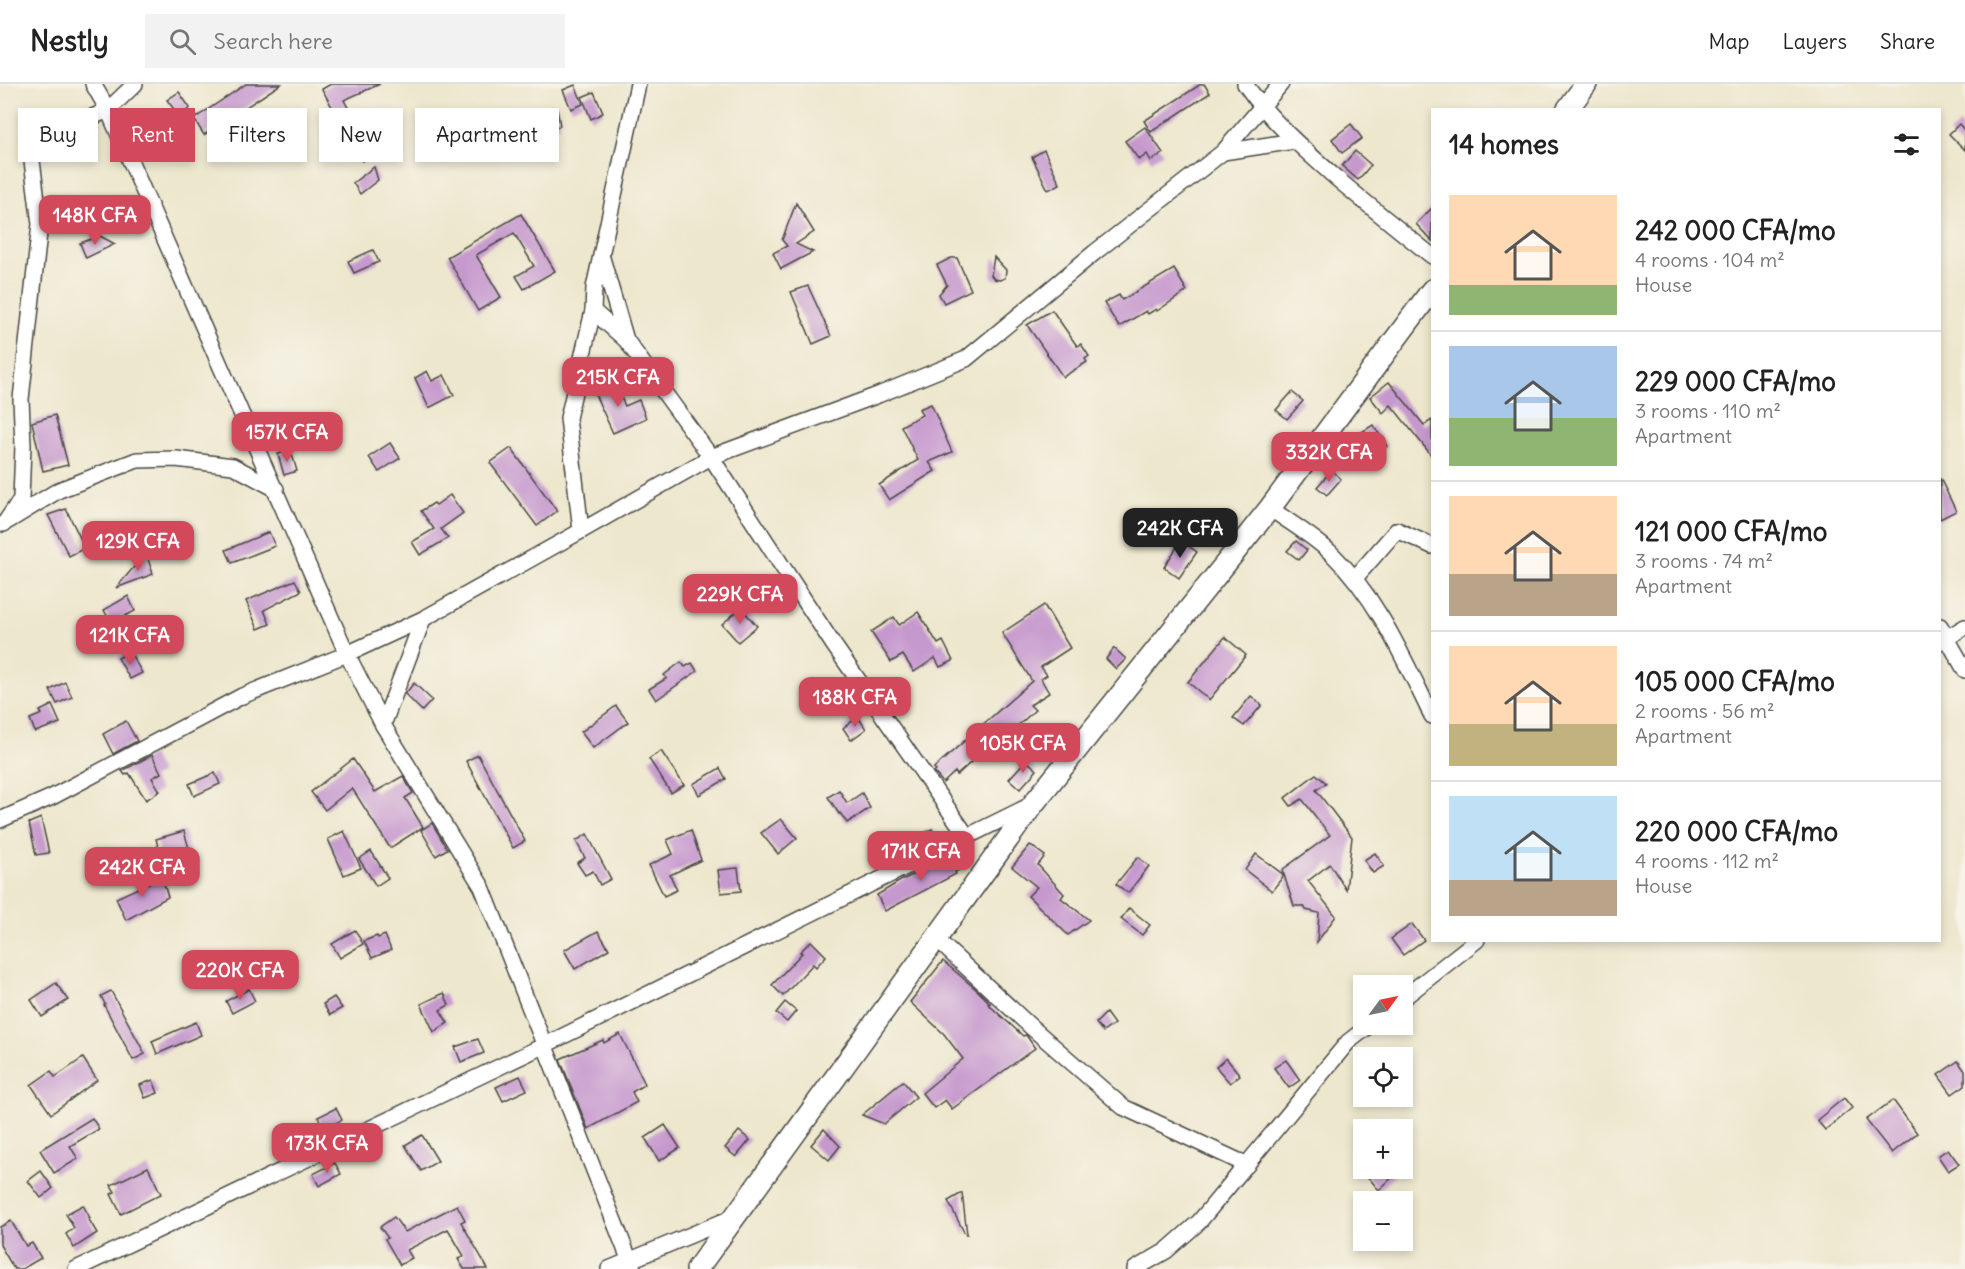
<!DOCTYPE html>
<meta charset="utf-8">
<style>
:root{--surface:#fff;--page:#f2f2f2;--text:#222;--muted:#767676;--line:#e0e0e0;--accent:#d1495b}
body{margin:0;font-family:Delius,sans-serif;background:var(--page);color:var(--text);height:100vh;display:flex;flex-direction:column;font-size:22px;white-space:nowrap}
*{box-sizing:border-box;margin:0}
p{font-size:20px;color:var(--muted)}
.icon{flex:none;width:33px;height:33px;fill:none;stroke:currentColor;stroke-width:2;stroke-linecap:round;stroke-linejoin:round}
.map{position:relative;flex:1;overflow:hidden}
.side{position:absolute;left:1431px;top:24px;width:510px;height:834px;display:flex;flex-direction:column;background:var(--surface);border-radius:0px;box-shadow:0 3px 9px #0003}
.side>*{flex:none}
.banner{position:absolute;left:18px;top:24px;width:570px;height:54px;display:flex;gap:12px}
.needle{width:39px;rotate:57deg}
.controls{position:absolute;left:1353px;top:891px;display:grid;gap:12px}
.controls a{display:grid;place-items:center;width:60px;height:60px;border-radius:0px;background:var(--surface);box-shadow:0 3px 9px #0003;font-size:30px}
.price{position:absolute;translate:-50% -51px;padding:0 14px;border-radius:12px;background:var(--accent);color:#fff;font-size:20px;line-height:39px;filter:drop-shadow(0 2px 3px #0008)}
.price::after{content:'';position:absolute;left:50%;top:36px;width:18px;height:14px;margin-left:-9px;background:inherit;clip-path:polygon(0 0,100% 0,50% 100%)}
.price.active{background:#222;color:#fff}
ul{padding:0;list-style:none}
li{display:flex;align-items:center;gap:18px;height:150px;padding:0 18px}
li+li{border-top:2px solid var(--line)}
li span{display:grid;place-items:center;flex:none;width:168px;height:120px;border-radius:0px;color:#555}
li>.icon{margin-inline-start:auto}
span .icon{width:72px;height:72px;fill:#fffc;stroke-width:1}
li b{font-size:26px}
h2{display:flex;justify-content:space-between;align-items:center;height:72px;padding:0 18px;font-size:26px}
.chip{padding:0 21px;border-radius:0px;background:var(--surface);box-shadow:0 3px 9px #0003;font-size:21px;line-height:54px}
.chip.active{background:var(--accent);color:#fff}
header{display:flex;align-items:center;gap:36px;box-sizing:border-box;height:84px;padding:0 30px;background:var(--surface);border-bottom:2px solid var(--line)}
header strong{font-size:28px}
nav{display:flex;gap:33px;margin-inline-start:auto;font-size:21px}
.search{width:420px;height:54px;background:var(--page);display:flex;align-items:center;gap:15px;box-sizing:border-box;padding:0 21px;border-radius:0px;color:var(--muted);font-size:22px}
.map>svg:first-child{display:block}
</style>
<header>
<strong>Nestly</strong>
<div class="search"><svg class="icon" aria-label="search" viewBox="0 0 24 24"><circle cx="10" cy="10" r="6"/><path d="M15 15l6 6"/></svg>Search here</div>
<nav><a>Map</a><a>Layers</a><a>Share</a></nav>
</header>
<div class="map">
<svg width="1965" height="1185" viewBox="0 0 1965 1185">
<rect width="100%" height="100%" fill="#f7f3e8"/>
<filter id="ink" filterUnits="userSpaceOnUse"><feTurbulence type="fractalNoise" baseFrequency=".0167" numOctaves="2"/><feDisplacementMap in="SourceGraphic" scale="12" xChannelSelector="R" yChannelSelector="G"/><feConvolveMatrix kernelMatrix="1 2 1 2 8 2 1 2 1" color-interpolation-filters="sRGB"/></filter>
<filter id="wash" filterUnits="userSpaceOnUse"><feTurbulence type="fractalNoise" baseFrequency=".008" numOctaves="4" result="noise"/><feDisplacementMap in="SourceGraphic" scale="24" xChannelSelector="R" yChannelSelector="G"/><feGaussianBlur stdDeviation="1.35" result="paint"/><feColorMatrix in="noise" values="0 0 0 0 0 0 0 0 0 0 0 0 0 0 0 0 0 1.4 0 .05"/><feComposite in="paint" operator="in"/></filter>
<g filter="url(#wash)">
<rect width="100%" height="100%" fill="#ede7cd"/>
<g id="blocks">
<g fill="#c699ce">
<path d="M246,0H281L204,51L194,35Z"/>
<path d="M331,0H380L344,16L373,71L362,77L322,5Z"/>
<path d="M1201,0H1204L1210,9L1151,48L1144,37Z"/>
<path d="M575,1L583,20L571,25L563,6Z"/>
<path d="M179,8L190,24L179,32L167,16Z"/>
<path d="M594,8L603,29L591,35L582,13Z"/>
<path d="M557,24L560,42L540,46L539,25Z"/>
<path d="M442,29L450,50L429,59L420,38Z"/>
<path d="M1351,40L1362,54L1342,69L1332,55Z"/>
<path d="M1959,40L1965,47V66L1949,50Z"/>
<path d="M1145,43L1163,69L1151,77L1147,70L1139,76L1125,57Z"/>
<path d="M536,47L540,63L526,67L522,51Z"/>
<path d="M1044,66L1060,100L1048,106L1032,73Z"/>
<path d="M1355,67L1371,81L1358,96L1342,82Z"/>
<path d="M374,83L378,96L360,110L353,99Z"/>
<path d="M796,119L814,148L796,160L813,168L781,185L773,169L787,162L782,156Z"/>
<path d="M1432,124V157L1416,140Z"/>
<path d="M521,130L555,187L524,205L516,192L534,182L514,149L476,171L501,213L478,227L447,173Z"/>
<path d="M100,152L115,160L86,174L80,159Z"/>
<path d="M373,166L379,178L354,189L348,177Z"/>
<path d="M994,173L1006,186L1005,194L1000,196L994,195L991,191Z"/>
<path d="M951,174H957L971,206L944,219L939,210L947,201L937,181Z"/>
<path d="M1174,185L1187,207L1157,227L1156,225L1148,230L1146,227L1119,243L1104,219L1119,211L1122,216Z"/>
<path d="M808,202L831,252L813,260L791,208Z"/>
<path d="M1052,226L1077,262L1081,260L1089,272L1085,275L1087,278L1063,293L1027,241Z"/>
<path d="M427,287L432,297L444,291L454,311L429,324L415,294Z"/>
<path d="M613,297L625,322L639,316L646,334L613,349L593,306Z"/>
<path d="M1389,298L1424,341L1432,336V372L1391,321L1383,329L1370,313Z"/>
<path d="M1292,308L1303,317L1287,335L1276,326Z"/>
<path d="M931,320L952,368L929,378L935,387L889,416L879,401L918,376L901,342L922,331L919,325Z"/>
<path d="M55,331L68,381L43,387L32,338Z"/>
<path d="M1373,341L1387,362L1370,372L1357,351Z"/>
<path d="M390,359L400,374L379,388L369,373Z"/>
<path d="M511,364L557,427L537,442L490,379Z"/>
<path d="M291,367L297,387L284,391L278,370Z"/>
<path d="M1332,386L1341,395L1327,411L1317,403Z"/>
<path d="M1940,394L1956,427L1940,435Z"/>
<path d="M450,411L463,429L441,445L448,454L420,471L412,458L434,445L421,427L434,419L436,421Z"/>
<path d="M66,425L85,464L69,472L48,431Z"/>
<path d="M269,448L275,462L232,479L226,466Z"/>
<path d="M1181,457L1197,468L1179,494L1164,483Z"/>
<path d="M1296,457L1307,466L1299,476L1287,467Z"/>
<path d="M146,469L153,490L116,504Z"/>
<path d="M295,496L301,507L264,526L270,540L258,545L246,517Z"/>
<path d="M128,512L135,527L111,539L104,526Z"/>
<path d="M1044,521L1070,564L1041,583L1047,591L1041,595L1049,609L1030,621L1035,626L1008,651L1005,647L957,691L955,688L943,699L934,688L936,687L934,684L1032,597L1002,549Z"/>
<path d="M741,524L757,542L738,558L722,540Z"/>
<path d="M918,528L938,560L943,557L953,577L940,583L935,574L914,588L903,571L891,578L871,548L894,533L899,541Z"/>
<path d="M1225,553L1246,571L1209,616L1188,598Z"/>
<path d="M1114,564L1126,575L1116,585L1106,575Z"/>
<path d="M130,568L142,589L130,595L118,574Z"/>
<path d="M681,578L685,583L692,579L697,587L656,616L649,605L667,594L664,591Z"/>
<path d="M65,598L72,613L57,620L50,606Z"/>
<path d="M414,599L432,616L422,627L405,610Z"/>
<path d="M1251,612L1262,621L1244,642L1233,634Z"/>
<path d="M52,621L60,639L35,648L30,635L42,630L40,627Z"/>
<path d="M616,622L628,638L593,664L581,648Z"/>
<path d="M858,633L866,645L851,656L843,644Z"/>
<path d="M126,637L137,657L113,670L103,650Z"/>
<path d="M661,667L684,701L671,709L649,675Z"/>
<path d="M152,671L161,689L152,694L160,707L146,716L129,689L125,691L122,687Z"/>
<path d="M478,671L525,757L513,764L466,677Z"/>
<path d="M353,675L375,708L403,692L413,709L405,714L423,743L390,764L352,704L325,726L311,708Z"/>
<path d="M1026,676L1037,686L1020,705L1009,695Z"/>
<path d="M720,684L726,695L699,711L693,700Z"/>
<path d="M215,689L220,700L194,712L189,700Z"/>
<path d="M1316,690L1326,699L1316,706L1352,753L1346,806L1330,780L1308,797L1336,832L1317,858L1319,829L1306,826L1304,822H1294L1284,791L1272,807L1245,786L1256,770L1284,791L1282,786L1330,751L1302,715L1291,722L1285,714Z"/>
<path d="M839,706L847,719L862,709L870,724L847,739L840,729L839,730L828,713Z"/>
<path d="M41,734L49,769L36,771L29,739Z"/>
<path d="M781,735L797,754L778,770L761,749Z"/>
<path d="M432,739L447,765L436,772L421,746Z"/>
<path d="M932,745L938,756L892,779L885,766L899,759L901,761Z"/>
<path d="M691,746L701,776L670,791L677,806L664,812L649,781L673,770L667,756Z"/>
<path d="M184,747L192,775L164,783L156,755Z"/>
<path d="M344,747L361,784L344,791L328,755Z"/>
<path d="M587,750L611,795L600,801L593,787L585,791L577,779L585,774L576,757Z"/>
<path d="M1030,761L1045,772L1038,781L1064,810L1061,814L1089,836L1068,851L1028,812L1037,803L1012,783Z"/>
<path d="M371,767L388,794L376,802L359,775Z"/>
<path d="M959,769L966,782L955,788L956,790L885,827L877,811L902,796Z"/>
<path d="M1375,769L1384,782L1373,789L1364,776Z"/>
<path d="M1138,773L1149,782L1128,809L1116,800Z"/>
<path d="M738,784L741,807L721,809L718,786Z"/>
<path d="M162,793L168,813L126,836L116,814Z"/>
<path d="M1129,824L1150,841L1142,851L1121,835Z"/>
<path d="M1412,840L1424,856L1403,871L1391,855Z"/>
<path d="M355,846L363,860L340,874L332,860Z"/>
<path d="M598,847L609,865L575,885L564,866Z"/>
<path d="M385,851L391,866L372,874L364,857L377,852L378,854Z"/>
<path d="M811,857L826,872L816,883L813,880L783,912L772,901L802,869L800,868Z"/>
<path d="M943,877L978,907L990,919L988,920L1023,952L1026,951L1035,964L952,1025L945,1016L934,1024L922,1009L963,975L944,950L910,918Z"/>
<path d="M56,899L68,916L42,933L31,916Z"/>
<path d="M249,905L255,917L232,929L226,917Z"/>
<path d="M111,907L145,970L133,976L104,921L105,920L101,912Z"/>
<path d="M444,909L449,921L440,926L448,939L434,948L421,920Z"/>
<path d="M334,913L342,924L330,931L323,920Z"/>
<path d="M785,918L796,927L787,938L776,929Z"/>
<path d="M1106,929L1114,940L1103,948L1096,939Z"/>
<path d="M196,938L201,951L157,970L152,957Z"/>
<path d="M620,950L645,1000L632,1008L637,1018L588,1045L560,975L603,956L604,959Z"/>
<path d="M478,955L484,969L461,978L455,963Z"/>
<path d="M83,974L97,996L51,1030L31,1001L51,987L55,993Z"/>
<path d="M1226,974L1240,991L1230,999L1216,983Z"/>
<path d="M1286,976L1300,996L1289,1004L1274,984Z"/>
<path d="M1958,977L1965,987V1001L1952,1010L1938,991Z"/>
<path d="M520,992L527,1006L503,1017L496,1003Z"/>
<path d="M153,996L158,1009L145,1014L140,1001Z"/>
<path d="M903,997L916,1013L884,1040L862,1031Z"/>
<path d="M1844,1014L1852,1024L1825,1046L1817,1036Z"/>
<path d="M1893,1016L1917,1049L1892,1069L1866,1036Z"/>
<path d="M336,1024L342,1036L324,1045L318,1033Z"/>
<path d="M92,1034L99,1045L70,1062L78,1075L54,1089L40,1066Z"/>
<path d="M665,1041L680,1064L659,1077L645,1054Z"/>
<path d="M824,1045L840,1062L829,1076L811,1061Z"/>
<path d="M739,1047L750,1056L736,1073L725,1064Z"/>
<path d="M422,1051L438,1077L421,1087L405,1061Z"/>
<path d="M1948,1065L1959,1080L1948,1087L1938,1072Z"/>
<path d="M335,1079L341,1090L319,1102L313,1090Z"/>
<path d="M148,1083L161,1110L121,1130L111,1110L115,1108L111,1101Z"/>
<path d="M1360,1084H1402L1379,1106Z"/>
<path d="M41,1087L53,1104L41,1114L28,1097Z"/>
<path d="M962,1109L967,1150H965L948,1117Z"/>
<path d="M83,1121L90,1134H88L97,1149L74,1164L66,1150L74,1144L66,1130Z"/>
<path d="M457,1121L465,1136L461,1138L488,1185H464L458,1175L464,1172L448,1145L407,1166L412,1174L400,1181L385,1155L388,1154L380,1143L394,1133L405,1148Z"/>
<path d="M11,1137L26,1162L32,1159L41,1174L22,1185H14L0,1161V1143Z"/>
</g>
</g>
</g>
<g filter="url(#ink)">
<use href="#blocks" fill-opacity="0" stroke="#484743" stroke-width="1.5"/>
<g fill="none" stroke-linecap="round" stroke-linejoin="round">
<g stroke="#484743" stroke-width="18">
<g id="street">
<path d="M93,0L108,26L347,570L383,641L482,803L633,1185"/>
<path d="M1245,0C1270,36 1302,64 1335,93C1367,120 1399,146 1432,172"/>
<path d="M1223,68L1294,57"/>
<path d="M593,227L626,256L602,174"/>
<path d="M626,256L711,373L833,560L967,752"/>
<path d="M1270,424C1290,439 1315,453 1333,471C1379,516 1404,576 1432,632"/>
<path d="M8,437L59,406L137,376L176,375L233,382L276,405"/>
<path d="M4,440L21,415L23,362L21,315L40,140L30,61L108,26L135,0"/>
<path d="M581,447L711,373L878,311L966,275L1094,169L1223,68L1281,0"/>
<path d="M1355,494L1397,446L1432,462"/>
<path d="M1940,542L1965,586"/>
<path d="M1940,558L1965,543"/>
<path d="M383,641L423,535L581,447L568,334L593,227L594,204L638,0"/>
<path d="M0,736L52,713L242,612L347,570L423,535"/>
<path d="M936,855L1030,942L1123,1023L1247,1081"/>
<path d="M1402,915L1477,856"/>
<path d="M76,1185L545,961L1031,721"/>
<path d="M609,1185L734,1133"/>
<path d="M1135,1185L1166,1167L1199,1138L1348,958L1371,940"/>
</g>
</g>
<g stroke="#484743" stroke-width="24">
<g id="secondary">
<path d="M1567,26L1586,0"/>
<path d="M697,1185L1034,719L1270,424L1432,206"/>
</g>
</g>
<use href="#street" stroke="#fff" stroke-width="15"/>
<use href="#secondary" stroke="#fff" stroke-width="21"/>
</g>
</g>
</svg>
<div class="controls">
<a><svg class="needle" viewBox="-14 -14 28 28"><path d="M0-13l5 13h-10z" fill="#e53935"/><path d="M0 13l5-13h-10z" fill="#767676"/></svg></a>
<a><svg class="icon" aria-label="locate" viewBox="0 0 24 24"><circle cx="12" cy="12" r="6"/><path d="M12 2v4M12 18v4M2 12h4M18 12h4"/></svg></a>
<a>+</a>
<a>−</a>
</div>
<b class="price" style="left:95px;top:162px">148K CFA</b>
<b class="price" style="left:618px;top:324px">215K CFA</b>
<b class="price" style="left:287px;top:379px">157K CFA</b>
<b class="price" style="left:1329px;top:399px">332K CFA</b>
<b class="price active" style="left:1180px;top:475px">242K CFA</b>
<b class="price" style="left:138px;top:488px">129K CFA</b>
<b class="price" style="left:740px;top:541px">229K CFA</b>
<b class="price" style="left:130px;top:582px">121K CFA</b>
<b class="price" style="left:855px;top:644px">188K CFA</b>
<b class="price" style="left:1023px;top:690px">105K CFA</b>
<b class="price" style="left:921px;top:798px">171K CFA</b>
<b class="price" style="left:142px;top:814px">242K CFA</b>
<b class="price" style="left:240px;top:917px">220K CFA</b>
<b class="price" style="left:327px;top:1090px">173K CFA</b>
<div class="banner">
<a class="chip">Buy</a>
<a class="chip active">Rent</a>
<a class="chip">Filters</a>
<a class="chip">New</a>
<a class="chip">Apartment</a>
</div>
<section class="side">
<h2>14 homes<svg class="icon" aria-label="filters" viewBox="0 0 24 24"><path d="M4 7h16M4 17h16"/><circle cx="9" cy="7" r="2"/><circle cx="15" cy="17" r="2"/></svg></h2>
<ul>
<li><span style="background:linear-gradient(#ffd9b3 75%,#8fb573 0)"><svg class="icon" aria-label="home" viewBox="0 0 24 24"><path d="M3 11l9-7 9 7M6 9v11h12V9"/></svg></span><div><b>242 000 CFA/mo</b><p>4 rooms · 104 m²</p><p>House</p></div></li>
<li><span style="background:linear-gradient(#a9c7e8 60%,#8fb573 0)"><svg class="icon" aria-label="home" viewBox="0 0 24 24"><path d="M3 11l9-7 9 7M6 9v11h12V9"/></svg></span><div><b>229 000 CFA/mo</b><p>3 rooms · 110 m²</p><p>Apartment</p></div></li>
<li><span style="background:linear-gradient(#ffd9b3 65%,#b9a48a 0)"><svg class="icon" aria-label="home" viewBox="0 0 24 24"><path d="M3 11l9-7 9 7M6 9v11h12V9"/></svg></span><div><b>121 000 CFA/mo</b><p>3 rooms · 74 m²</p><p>Apartment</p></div></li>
<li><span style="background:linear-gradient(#ffd9b3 65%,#c2b280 0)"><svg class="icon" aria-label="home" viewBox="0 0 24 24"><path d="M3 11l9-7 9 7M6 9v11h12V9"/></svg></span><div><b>105 000 CFA/mo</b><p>2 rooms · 56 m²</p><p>Apartment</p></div></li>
<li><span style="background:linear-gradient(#bfe0f5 70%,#b9a48a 0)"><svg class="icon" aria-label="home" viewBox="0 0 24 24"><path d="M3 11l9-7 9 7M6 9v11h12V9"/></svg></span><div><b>220 000 CFA/mo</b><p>4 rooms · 112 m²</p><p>House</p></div></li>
</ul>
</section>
</div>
